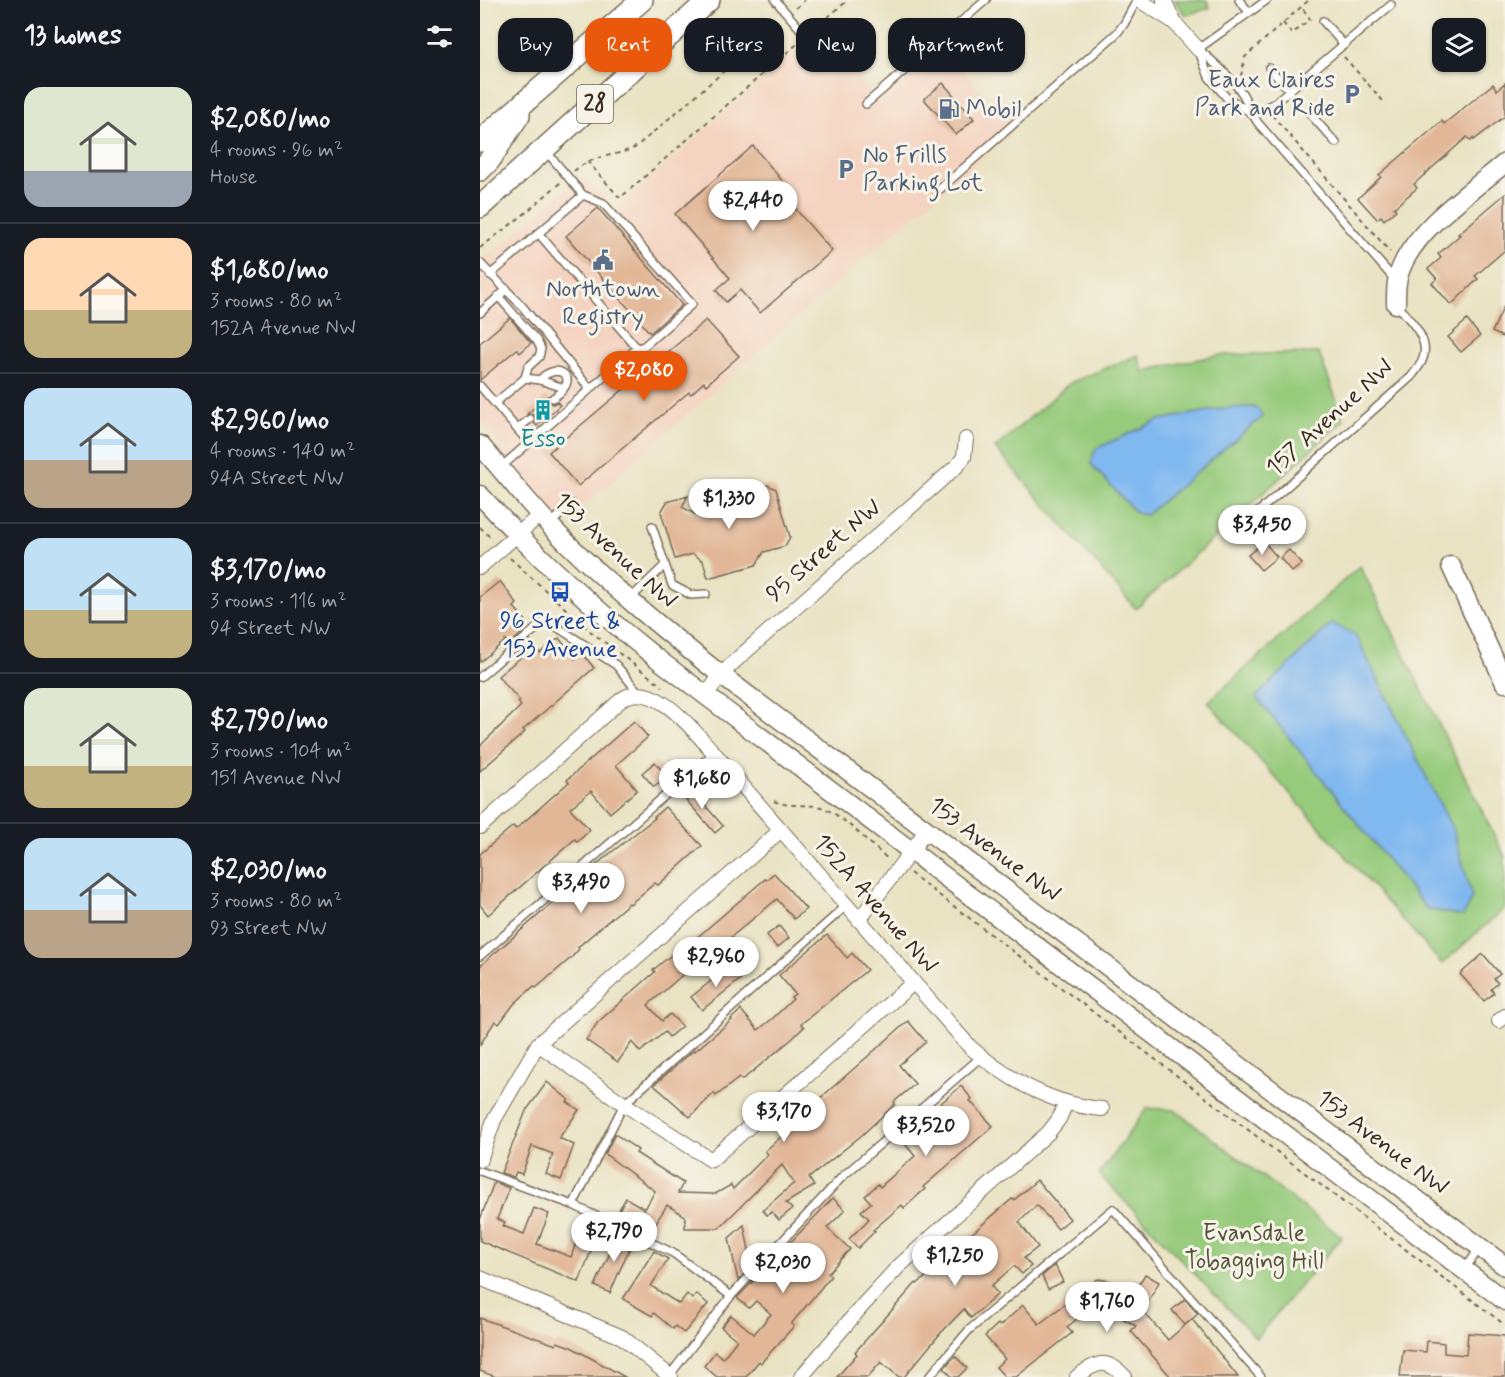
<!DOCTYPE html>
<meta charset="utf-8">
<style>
:root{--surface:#171b24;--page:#20242c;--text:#f1f3f6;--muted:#9ea1a6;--line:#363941;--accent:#ea580c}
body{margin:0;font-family:Mynerve,sans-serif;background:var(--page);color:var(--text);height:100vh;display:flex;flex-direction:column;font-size:22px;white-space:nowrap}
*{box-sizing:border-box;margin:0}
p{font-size:20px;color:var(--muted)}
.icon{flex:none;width:33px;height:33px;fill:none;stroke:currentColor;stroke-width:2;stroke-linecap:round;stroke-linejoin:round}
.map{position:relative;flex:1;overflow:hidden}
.details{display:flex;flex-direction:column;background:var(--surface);width:480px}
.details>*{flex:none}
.hud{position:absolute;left:18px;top:18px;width:570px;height:54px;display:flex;gap:12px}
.tools{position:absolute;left:952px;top:18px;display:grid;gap:12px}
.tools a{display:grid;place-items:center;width:54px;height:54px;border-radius:12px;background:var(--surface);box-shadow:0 2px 4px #0004;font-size:30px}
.price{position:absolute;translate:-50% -51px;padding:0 14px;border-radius:21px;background:#fff;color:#222;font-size:20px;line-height:39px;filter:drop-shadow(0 2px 3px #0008)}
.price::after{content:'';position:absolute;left:50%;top:36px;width:18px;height:14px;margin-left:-9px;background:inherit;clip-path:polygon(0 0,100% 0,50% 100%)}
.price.active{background:var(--accent);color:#fff}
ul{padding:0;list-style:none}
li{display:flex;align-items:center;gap:18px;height:150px;padding:0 24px}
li+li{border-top:2px solid var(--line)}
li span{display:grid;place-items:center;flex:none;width:168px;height:120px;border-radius:18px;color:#555}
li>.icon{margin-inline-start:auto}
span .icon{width:72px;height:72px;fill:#fffc;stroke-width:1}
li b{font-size:26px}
h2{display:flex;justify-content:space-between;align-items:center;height:72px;padding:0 24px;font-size:26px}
.pill{padding:0 21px;border-radius:18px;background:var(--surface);box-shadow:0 2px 4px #0004;font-size:21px;line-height:54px}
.pill.active{background:var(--accent);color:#fff}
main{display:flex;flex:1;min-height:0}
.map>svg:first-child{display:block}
</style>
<main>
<section class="details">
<h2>13 homes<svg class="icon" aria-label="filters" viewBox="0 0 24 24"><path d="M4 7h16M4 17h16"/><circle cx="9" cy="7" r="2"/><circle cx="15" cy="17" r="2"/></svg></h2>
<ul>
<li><span style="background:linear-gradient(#dfe7d0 70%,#9aa5b1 0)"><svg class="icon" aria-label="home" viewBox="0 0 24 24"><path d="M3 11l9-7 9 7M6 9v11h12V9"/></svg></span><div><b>$2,080/mo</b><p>4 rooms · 96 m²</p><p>House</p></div></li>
<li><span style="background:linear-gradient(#ffd9b3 60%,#c2b280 0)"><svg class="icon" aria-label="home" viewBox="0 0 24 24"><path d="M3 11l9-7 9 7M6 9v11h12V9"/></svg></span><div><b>$1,680/mo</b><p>3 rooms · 80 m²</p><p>152A Avenue NW</p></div></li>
<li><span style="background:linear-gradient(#bfe0f5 60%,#b9a48a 0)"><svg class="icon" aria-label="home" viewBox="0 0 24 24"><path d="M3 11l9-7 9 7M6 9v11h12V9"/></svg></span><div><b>$2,960/mo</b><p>4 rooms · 140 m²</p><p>94A Street NW</p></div></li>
<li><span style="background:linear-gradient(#bfe0f5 60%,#c2b280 0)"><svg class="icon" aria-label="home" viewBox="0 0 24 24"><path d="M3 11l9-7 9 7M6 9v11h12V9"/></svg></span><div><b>$3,170/mo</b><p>3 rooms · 116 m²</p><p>94 Street NW</p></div></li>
<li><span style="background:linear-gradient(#dfe7d0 65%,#c2b280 0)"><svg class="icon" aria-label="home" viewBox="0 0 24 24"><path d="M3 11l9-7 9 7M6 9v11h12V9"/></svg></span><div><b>$2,790/mo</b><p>3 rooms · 104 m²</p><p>151 Avenue NW</p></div></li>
<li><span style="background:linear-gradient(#bfe0f5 60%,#b9a48a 0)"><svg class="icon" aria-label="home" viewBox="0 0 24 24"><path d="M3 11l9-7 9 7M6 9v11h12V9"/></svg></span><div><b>$2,030/mo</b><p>3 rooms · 80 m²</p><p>93 Street NW</p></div></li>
</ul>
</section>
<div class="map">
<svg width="1025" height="1377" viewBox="0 0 1025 1377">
<rect width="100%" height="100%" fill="#f7f3e8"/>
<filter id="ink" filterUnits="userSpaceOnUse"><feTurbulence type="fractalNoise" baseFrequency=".0167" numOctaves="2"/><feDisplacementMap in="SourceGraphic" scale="12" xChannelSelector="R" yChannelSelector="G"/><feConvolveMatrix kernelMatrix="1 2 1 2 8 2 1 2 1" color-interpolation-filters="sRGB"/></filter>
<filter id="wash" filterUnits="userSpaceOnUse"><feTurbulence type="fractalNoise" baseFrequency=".008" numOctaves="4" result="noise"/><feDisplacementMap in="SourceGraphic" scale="24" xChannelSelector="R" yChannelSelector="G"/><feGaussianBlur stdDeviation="1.35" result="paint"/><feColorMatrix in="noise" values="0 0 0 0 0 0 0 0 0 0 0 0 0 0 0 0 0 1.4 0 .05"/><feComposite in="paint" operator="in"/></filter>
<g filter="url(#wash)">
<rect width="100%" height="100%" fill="#e9e3c3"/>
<path fill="#f4d3c0" d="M337,31L400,104L465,48L533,131L364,276L79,528L0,420V263L103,175L135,209Z"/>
<g fill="#96cb7c" stroke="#687a4d" stroke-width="1.5">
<path d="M694,0H727L730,8L706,15Z"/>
<path d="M839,353L864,420L656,609L515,448L590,383L658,355L663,371L738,355Z"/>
<path d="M880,566L1025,857V908L962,964L728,702Z"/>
<path d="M667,1108L695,1110L862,1237L776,1338L619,1174Z"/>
</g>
<g fill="#80b8f0" stroke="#5e7187" stroke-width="1.5">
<path d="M774,407L780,411L782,417L666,515L656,513L611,464L615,449L679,420L745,408Z"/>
<path d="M852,623L876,636L974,832L992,897L983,916L947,909L776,697Z"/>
</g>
<g id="blocks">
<g fill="#e2b797">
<path d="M463,83L494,119L476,135L444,99Z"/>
<path d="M1025,83V116L994,140L993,138L991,141L987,137L934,184L937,188L914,208L916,210L904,220L901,216L897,219L878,198L901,177L899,175L962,121L964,124L1013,84L1017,90Z"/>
<path d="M273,146L305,184L298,189L352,251L280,313L260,290L246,302L236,290L250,278L195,214Z"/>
<path d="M1025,194V250L995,276L998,279L971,305L952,283L957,279L948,269L961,258L958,254L980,235L978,234Z"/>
<path d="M118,208L202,305L170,333L86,236Z"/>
<path d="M1025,304V338L1012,332Z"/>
<path d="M30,318L51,343L40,353L37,349L0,380V343Z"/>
<path d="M226,320L259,356L226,385L224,382L211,394L209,392L98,486L69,452Z"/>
<path d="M987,320L1000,336L981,352L968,337Z"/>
<path d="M68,396L69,402L73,404L77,402L80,405L57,426L54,423L56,419L54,415L47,414Z"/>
<path d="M252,483L266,491L288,485L296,489L310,537L305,546L284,552L276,565L228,578L223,561L213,554L195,559L181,512L187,502L208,496L202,507L220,517L232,513L242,496L244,497Z"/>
<path d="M784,542L797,557L781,570L768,555Z"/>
<path d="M809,550L822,564L812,572L800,558Z"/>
<path d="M20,581L37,604L34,607L46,621L38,629L42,633L29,644L26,640L0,662V597Z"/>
<path d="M79,638L95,659L102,653L114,668L43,730L45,732L0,771V746L41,706L38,702L40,701L18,676L41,657L37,652L50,641L60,653Z"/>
<path d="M154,721L168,737L136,765L157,790L130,813L111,791L90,808L110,830L97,842L95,839L8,915L0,905V854L33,826L36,829L89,782L87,780Z"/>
<path d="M175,762L187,777L174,787L162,773Z"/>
<path d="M210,788L243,826L235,833L202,795Z"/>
<path d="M185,807L222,846L178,885L175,883L150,904L149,903L98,947L99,949L92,957L56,988L54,986L34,1004L19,1024L15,1021L0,1045V966L123,859L175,818L174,817Z"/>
<path d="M294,873L326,909L314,919L297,899L251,937L270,958L257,969L237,945L168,1005L182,1021L190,1014L202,1026L189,1037L185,1032L160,1052L152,1042L138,1062L106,1040L118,1022L175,972L173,970L211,939L212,941L221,934L285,879L286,880Z"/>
<path d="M299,926L309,938L297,948L287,935Z"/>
<path d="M347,935L367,958L372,953L387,970L321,1024L324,1027L312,1039L262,1080L259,1078L236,1096L234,1093L210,1117L174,1085L214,1050L215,1051L252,1020L251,1019L261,1010L278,1030L292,1019L313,999L311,997L315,994L299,975Z"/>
<path d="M1003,954L1020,974L1014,979L1018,983L1011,989L1014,993L1004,1001L980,974Z"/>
<path d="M251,965L262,978L222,1010L211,997Z"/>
<path d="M428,1021L446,1042L419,1065L435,1084L414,1102L415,1104L382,1135L329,1178L334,1186L306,1203L312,1209L299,1220L292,1212L287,1215L283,1210L314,1183L302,1165L239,1228H205V1216L187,1205L170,1232L160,1226L158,1230L144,1223L146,1218L137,1213L146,1198L165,1209L175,1191L125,1154L135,1134L158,1150L156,1153L203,1183L198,1193L235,1194L251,1185L253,1189L288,1154L285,1151L330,1111L328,1109Z"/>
<path d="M67,1082L89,1100L87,1102L99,1110L79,1138L94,1145L81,1180L66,1174L73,1154L52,1146L42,1174L36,1172L34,1177L21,1173L46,1111Z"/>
<path d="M481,1086L492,1099L490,1101L513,1126L443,1187L445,1189L424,1208L422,1205L393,1230L395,1231L378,1248L369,1239L389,1219L381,1211L391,1203L385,1196L398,1184L400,1187L435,1156L420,1138Z"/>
<path d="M557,1180L590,1219L578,1229L557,1205L539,1222L558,1247L544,1258L551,1266L542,1274L534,1266L511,1286L518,1294L491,1318L484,1309L459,1335L424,1377H419L401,1362L388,1377H357L377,1354L375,1352L436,1283L437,1284L464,1262L490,1239L488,1237L532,1199L534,1200Z"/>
<path d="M14,1182L29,1188L17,1219L25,1222L23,1226L44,1234L54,1208L69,1214L57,1244L91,1257L105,1217L121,1225L99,1282L0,1241V1220Z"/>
<path d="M353,1198L365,1210L347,1228L370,1249L348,1273L351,1276L311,1324L314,1326L281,1363L279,1361L266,1377H237L224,1366L235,1352L243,1358L257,1340L241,1327L251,1315L274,1334L291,1314L276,1301L269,1308L257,1298Z"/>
<path d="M264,1225L272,1265L258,1281L249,1238Z"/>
<path d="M139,1233L153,1240L130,1293L115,1286Z"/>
<path d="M174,1251L188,1259L171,1286L199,1304L207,1294L212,1299L217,1294L228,1304L204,1333L195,1326L193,1329L174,1313L172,1316L143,1299Z"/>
<path d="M575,1265L583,1282L568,1289L562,1276Z"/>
<path d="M665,1274L679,1282L663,1311L688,1340L712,1319L758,1377H691L651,1331L656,1326L627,1309L626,1318L602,1315L587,1327L592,1333L536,1377H525L516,1367L525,1359L505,1336L518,1324L520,1326L543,1305L559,1324L618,1279L630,1281V1282L652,1296Z"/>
<path d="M705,1299L718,1314L705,1325L692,1310Z"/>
<path d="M0,1318L76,1345L77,1342L91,1347L145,1377H16L0,1371Z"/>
<path d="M988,1333L1025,1336V1377H920L923,1350L946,1352L947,1341L964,1343V1353L986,1355Z"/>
<path d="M475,1356L487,1368L478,1377H472L464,1368Z"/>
</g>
</g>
</g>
<g filter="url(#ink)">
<use href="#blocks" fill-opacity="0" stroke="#786b58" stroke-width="1.5"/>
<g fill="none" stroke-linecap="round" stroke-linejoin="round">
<g stroke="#786b58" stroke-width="10">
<g id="lane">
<path d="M295,0L337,48"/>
<path d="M759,0L769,12"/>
<path d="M843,21L864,45"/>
<path d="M718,49C734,62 750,76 762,93C768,103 771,113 778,123L914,279"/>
<path d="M718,49L787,0"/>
<path d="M718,49L729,77L746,97L770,112"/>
<path d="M789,68L810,91"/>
<path d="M386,104L506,0"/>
<path d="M770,112L778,111L793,104L911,5"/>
<path d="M831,115L856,143"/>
<path d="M460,189L637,33L644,24L657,0"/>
<path d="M103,195L123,203L212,304L164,346L157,348"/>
<path d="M0,263L42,306L110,389"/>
<path d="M10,275L103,195L66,151"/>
<path d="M0,313L27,289"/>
<path d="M45,378L60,380L84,388"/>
<path d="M60,380C74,363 95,374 84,388C82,392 77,395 73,398"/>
<path d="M0,386L49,443"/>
<path d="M15,403L45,378L48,367L59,357L61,349L57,341L18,296"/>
<path d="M37,429L50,419"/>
<path d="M20,468L157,348L59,234"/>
<path d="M69,525L92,504"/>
<path d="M172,526L192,585L211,595L226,594"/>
<path d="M761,527L931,377C935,372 939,367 942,361C952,340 929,319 916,304"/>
<path d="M151,598L184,566"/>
<path d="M0,677L66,620L136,665L159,693"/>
<path d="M0,956L234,753"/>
<path d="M0,1171L93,1205L193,1253L251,1296"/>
<path d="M93,1205L144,1104L366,906"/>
<path d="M985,1269L999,1249"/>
<path d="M189,1376L251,1296L362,1177L501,1057"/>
<path d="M449,1377L489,1330L633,1209L781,1377"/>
</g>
</g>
<g stroke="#786b58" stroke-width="16">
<g id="street">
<path d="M659,0L694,22"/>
<path d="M684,0L694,22L718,49"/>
<path d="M0,567L60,515"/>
<path d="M225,696L241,675L255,661L477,466L484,457L486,439"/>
<path d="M0,827L142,699C174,678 214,731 234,753L490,1047C527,1079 572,1105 622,1109"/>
<path d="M379,920L447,830"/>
<path d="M1019,1021L1025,1016"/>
<path d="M58,1044L144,1104L231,1160L433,983"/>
<path d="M0,1160L14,1120L58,1044L301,830"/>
<path d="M0,1278L142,1337L191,1377"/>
<path d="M321,1377L383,1305L418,1267L568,1133L579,1119L586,1103"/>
<path d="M597,1377C617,1361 627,1358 645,1377"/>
</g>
</g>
<g stroke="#786b58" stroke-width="21">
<g id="secondary">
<path d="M916,304C916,291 916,279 921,268C938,226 992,191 1025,163"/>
<path d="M0,445C29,478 56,513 88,544C136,591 188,633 241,675L1025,1266"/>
<path d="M0,495C54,554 112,607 175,657L1025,1301"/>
<path d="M971,566L1025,683"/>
</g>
</g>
<g stroke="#786b58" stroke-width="24">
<g id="primary">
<path d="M0,141L162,0"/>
<path d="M0,170L9,161L39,115"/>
<path d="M0,207L229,0"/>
</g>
</g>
<g stroke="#786b58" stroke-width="2" stroke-dasharray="4.5 4.5" stroke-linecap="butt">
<path d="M316,8L325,0"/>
<path d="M803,23L812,34L830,19L821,6"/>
<path d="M334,29L368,0"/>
<path d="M864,57L903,101"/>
<path d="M761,76L765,57L829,0"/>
<path d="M792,115L910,252"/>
<path d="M107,161L140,198L317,44"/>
<path d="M94,171C116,153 133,158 156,147L301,22"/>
<path d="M0,248L43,215L81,182"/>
<path d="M0,527L12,539"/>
<path d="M30,558L110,631L182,686"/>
<path d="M294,801C309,808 325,803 341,807C360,813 391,845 408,859"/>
<path d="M430,873L1025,1325"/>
</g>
<use href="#lane" stroke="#fff" stroke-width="7"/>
<use href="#street" stroke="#fff" stroke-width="14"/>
<use href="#secondary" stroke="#fff" stroke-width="18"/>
<use href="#primary" stroke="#fff" stroke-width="21"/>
</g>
</g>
<defs>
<g id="parking-bare" transform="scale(1.62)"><path d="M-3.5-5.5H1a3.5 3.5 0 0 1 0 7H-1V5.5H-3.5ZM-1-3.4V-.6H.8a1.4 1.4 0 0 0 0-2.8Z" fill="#5c6f8a" stroke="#f7f3e8" stroke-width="2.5" paint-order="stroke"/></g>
<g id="fuel-bare" transform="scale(1.62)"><path d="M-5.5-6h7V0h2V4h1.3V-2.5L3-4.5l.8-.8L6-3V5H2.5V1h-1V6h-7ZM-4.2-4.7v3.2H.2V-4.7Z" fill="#5c6f8a" stroke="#f7f3e8" stroke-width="2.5" paint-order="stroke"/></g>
<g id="civic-bare" transform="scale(1.62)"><path d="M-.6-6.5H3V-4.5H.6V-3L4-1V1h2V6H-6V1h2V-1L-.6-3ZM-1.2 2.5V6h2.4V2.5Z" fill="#5c6f8a" stroke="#f7f3e8" stroke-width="2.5" paint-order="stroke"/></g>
<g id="building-bare" transform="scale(1.62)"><path d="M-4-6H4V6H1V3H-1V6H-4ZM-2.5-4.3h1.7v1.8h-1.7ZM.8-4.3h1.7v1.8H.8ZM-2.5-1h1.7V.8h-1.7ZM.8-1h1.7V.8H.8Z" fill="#0f9aa8" stroke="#f7f3e8" stroke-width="2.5" paint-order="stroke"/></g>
<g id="bus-bare" transform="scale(1.62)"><path d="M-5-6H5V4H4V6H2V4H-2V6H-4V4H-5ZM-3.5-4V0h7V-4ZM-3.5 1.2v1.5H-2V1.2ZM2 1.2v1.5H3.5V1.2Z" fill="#1a4fb4" stroke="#f7f3e8" stroke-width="2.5" paint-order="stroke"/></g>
</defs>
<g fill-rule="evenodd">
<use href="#parking-bare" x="872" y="94"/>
<use href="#fuel-bare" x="469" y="109"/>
<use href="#parking-bare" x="366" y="169"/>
<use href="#civic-bare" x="123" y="260"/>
<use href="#building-bare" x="63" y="410"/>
<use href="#bus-bare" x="80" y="592"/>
</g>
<g text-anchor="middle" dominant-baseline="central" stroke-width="6" stroke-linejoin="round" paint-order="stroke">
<rect fill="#f7f3e8" stroke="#73665b" stroke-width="1.5" x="97" y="85" width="36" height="38" rx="4.5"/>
<g font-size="22" font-weight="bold" fill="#3b2a1e">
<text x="115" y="104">28</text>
</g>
<g font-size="24" fill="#4e5e75" stroke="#f7f3e8" text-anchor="start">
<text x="855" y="80" text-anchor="end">Eaux Claires<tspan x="855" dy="28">Park and Ride</tspan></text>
<text x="486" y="109">Mobil</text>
<text x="383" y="155">No Frills<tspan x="383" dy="28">Parking Lot</tspan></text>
<text x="123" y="289" text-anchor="middle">Northtown<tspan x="123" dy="28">Registry</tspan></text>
</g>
<g font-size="24" fill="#3b2a1e" stroke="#f7f3e8">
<text transform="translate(850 418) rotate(-42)">157 Avenue NW</text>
<text transform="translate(135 551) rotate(43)">153 Avenue NW</text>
<text transform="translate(344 551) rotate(-41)">95 Street NW</text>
<text transform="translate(514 850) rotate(37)">153 Avenue NW</text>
<text transform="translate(395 904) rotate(49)">152A Avenue NW</text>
<text transform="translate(902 1143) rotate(37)">153 Avenue NW</text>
</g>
<g font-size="24" fill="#0d838f" stroke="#f7f3e8">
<text x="63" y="439">Esso</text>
</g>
<g font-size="24" fill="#164399" stroke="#f7f3e8">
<text x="80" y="621">96 Street &amp;<tspan x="80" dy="28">153 Avenue</tspan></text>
</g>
<g font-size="24" fill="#525236" stroke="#f7f3e8">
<text x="774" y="1233">Evansdale<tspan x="774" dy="28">Tobagging Hill</tspan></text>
</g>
</g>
</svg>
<div class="tools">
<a><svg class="icon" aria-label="layers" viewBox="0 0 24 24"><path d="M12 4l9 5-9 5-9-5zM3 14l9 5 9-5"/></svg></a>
</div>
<b class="price" style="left:273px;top:232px">$2,440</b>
<b class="price active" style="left:164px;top:402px">$2,080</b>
<b class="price" style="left:249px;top:530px">$1,330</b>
<b class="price" style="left:782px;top:556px">$3,450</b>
<b class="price" style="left:222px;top:810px">$1,680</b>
<b class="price" style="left:101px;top:914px">$3,490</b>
<b class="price" style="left:236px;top:988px">$2,960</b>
<b class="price" style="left:304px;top:1143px">$3,170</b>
<b class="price" style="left:446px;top:1157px">$3,520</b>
<b class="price" style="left:134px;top:1263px">$2,790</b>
<b class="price" style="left:475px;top:1287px">$1,250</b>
<b class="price" style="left:303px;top:1294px">$2,030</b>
<b class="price" style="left:627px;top:1333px">$1,760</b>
<div class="hud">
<a class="pill">Buy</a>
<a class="pill active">Rent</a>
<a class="pill">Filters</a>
<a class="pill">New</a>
<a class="pill">Apartment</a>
</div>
</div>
</main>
